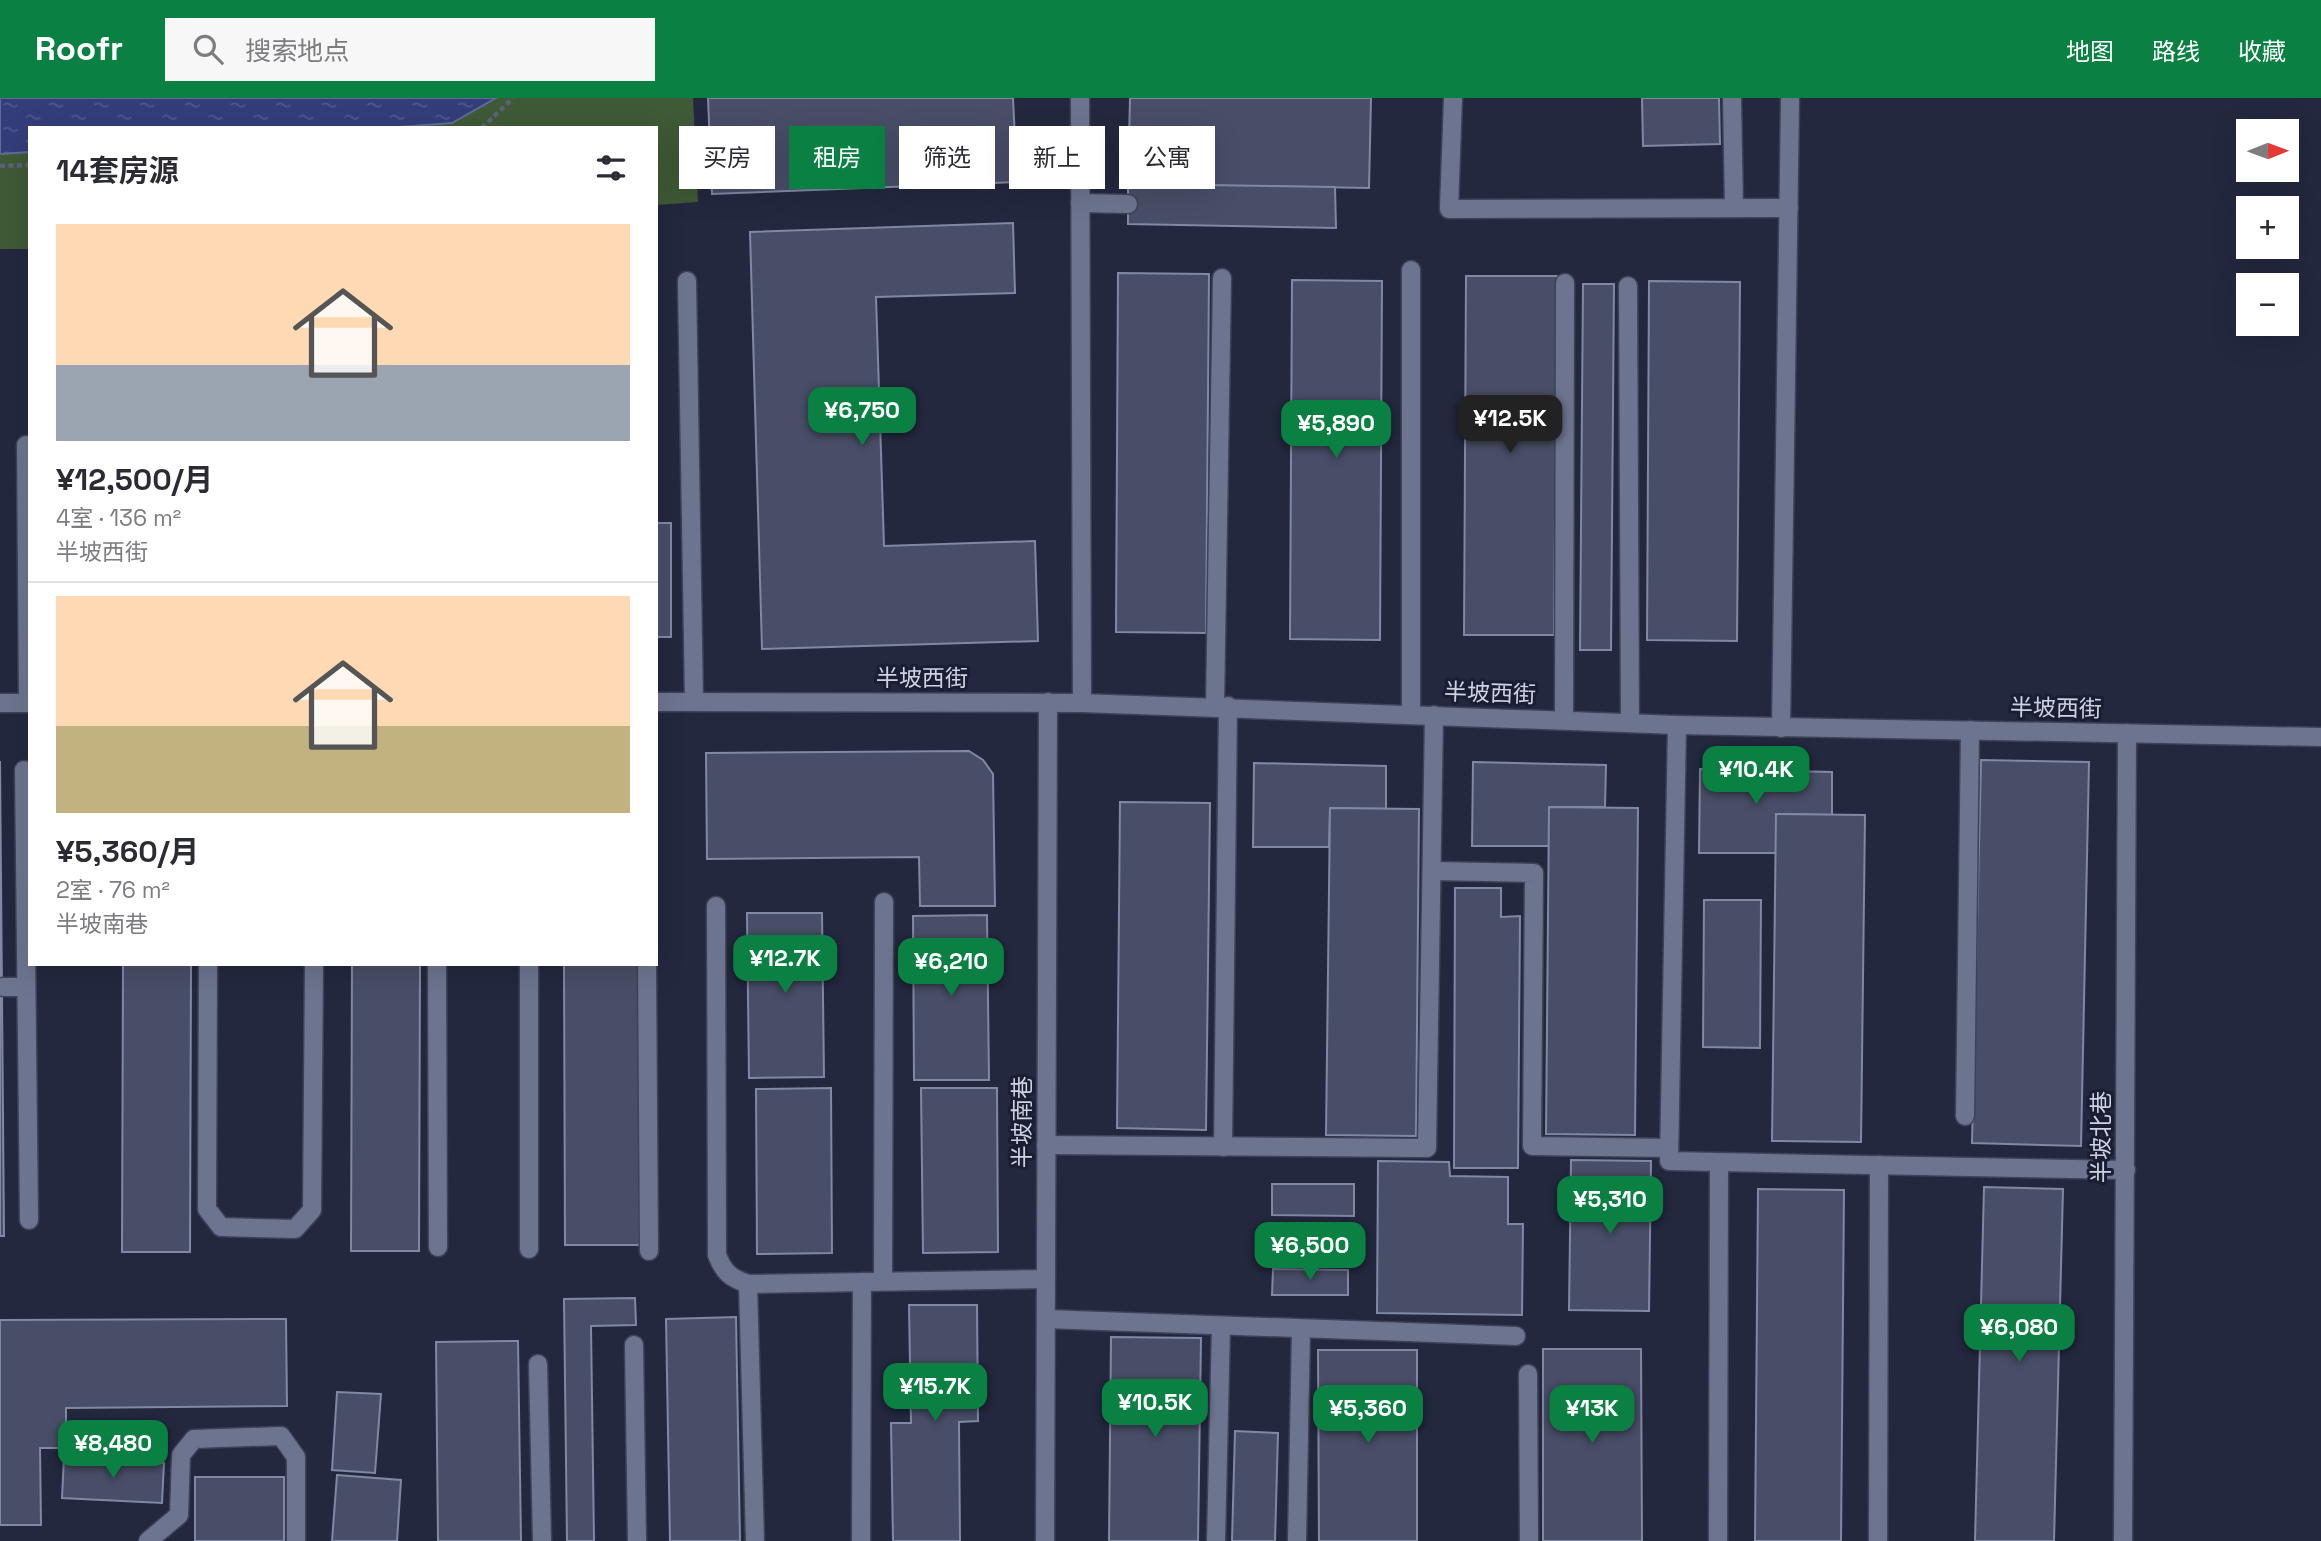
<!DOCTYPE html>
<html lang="zh">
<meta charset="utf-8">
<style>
:root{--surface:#fff;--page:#f7f7f7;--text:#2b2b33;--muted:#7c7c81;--line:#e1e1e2;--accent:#0b8043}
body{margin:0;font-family:"Space Grotesk","Noto Sans SC",sans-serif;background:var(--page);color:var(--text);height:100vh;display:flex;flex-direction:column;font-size:26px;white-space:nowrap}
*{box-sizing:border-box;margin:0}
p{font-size:23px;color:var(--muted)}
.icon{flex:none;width:38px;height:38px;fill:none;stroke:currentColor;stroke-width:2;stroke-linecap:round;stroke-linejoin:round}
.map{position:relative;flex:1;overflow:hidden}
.side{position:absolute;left:28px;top:28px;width:630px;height:840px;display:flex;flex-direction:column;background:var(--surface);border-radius:0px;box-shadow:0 7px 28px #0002}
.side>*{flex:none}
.guide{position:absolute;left:679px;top:28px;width:665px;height:63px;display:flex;gap:14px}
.needle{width:46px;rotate:89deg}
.buttons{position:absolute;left:2236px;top:21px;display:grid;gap:14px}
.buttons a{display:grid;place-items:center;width:63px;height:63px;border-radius:0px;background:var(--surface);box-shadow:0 7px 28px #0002;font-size:35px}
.price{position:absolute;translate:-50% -60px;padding:0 16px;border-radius:14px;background:var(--accent);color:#fff;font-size:23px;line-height:46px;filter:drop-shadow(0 2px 4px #0008)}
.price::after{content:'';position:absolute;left:50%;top:42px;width:21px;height:16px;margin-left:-10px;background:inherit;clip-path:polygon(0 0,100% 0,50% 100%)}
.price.on{background:#222;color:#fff}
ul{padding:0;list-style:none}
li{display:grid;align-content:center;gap:14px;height:371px;padding:0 28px}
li+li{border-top:2px solid var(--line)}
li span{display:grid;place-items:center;height:217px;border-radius:0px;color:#555}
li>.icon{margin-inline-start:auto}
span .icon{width:126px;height:126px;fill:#fffc;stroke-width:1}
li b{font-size:30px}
h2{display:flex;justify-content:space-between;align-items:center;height:84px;padding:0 28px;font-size:30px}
.chip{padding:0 24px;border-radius:0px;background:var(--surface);box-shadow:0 7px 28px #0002;font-size:24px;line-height:63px}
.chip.on{background:var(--accent);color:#fff}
header{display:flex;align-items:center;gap:42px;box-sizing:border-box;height:98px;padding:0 35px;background:var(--accent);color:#fff}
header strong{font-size:33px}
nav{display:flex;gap:38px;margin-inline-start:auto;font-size:24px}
.search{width:490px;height:63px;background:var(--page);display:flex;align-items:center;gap:18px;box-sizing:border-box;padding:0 24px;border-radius:0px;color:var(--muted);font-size:26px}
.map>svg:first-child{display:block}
</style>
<header>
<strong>Roofr</strong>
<div class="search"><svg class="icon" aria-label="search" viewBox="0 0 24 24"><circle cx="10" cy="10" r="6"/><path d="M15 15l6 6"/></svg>搜索地点</div>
<nav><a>地图</a><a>路线</a><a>收藏</a></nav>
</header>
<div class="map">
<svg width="2321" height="1443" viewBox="0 0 2321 1443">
<defs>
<pattern id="water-ripples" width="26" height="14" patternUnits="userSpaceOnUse" patternTransform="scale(1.75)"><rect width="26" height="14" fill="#333d7a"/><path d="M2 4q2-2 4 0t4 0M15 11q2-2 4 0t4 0" fill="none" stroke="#4f588d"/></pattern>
</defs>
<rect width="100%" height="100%" fill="#23283f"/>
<path fill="#3e5a36" d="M0,0H693L698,104L656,107V30H30V151H0Z"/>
<path fill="url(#water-ripples)" stroke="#626a99" stroke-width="2" d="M0,0H496L452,25L386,30H30V54L0,56Z"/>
<g fill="#484e67" stroke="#8088a4" stroke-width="2">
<path d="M708,0H1013L1017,84L712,96Z"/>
<path d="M1130,0H1371L1369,90L1128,86Z"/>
<path d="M1642,0H1719L1720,46L1643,48Z"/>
<path d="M1128,86L1335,89L1336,130L1128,126Z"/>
<path d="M1013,125L1015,195L876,199L884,448L1035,443L1038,543L762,551L750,134Z"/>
<path d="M1118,175L1209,176L1206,535L1116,534Z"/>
<path d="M1466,178H1557L1554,537H1464Z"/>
<path d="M1292,182L1382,183L1380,542L1290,541Z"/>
<path d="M1649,183L1740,184L1737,543L1647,542Z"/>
<path d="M1583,186H1614L1611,552H1580Z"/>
<rect x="656" y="425" width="15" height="114"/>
<path d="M969,653L983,662L993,676L995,808H920L919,759L707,761L706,655Z"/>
<path d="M1981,662L2089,664L2081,1048L1972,1045Z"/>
<path d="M0,663L4,1138H0Z"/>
<path d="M1473,664L1606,667L1605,709H1549V748H1472Z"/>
<path d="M1254,665L1386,668V711L1330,710L1329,749H1253Z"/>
<path d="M1700,671L1832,674V717L1776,716V755H1699Z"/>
<path d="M1120,704L1210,705L1206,1032L1117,1030Z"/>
<path d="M1549,709L1638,710L1635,1037L1546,1036Z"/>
<path d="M1330,710L1419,711L1416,1038L1326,1037Z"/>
<path d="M1776,716L1865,717L1861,1044L1772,1043Z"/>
<path d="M1455,790H1501V819L1520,818L1518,1070H1454Z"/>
<path d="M1704,802H1761L1760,950L1703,949Z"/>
<path d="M747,815H822L824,979L749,980Z"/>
<path d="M987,817L989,982H914L913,818Z"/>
<path d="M123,866H191L190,1154H122Z"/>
<path d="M352,866H420L419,1153H351Z"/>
<path d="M564,866H639L640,1147H565Z"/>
<path d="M831,990L832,1155L757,1156L756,991Z"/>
<path d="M921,990H997L998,1154L923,1155Z"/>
<path d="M1571,1062L1651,1063L1649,1213L1569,1212Z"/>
<path d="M1378,1063L1449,1064L1450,1078L1508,1079V1126H1523L1522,1217L1377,1215Z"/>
<path d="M1272,1086H1354V1118L1272,1117Z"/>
<path d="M1984,1089L2063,1091L2054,1443H1975Z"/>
<path d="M1758,1091L1844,1092L1841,1443H1755Z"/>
<path d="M1273,1171L1348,1172V1197H1272Z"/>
<path d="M635,1200L636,1227L591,1228L594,1443H567L564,1201Z"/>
<path d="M909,1207H977L978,1323L959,1324L960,1443H893L891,1325H911Z"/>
<path d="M736,1219L740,1443H670L666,1221Z"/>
<path d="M286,1221L287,1308L66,1310V1350H40L41,1427H0V1222Z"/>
<path d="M1111,1239L1201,1240L1198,1443H1109Z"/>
<path d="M518,1243L521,1443H438L436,1244Z"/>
<path d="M1543,1251H1641L1642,1443H1543Z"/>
<path d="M1318,1252H1417V1443H1319Z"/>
<path d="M337,1294L381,1296L375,1375L332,1372Z"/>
<path d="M1235,1333L1278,1335L1275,1443H1232Z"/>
<path d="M64,1359L164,1365L162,1405L62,1400Z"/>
<path d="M337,1377L401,1382L397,1443H332Z"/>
<rect x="195" y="1379" width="89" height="64"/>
</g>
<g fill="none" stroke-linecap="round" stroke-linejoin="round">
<g stroke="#3e4256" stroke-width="21">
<g id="service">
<path d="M1453,0L1449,111L1789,110"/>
<path d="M1732,0L1734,110"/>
<path d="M1080,105L1128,106"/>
<path d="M1411,172V616"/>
<path d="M687,183L694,604"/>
<path d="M1628,188L1630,625"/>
<path d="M26,347L28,605"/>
<path d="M1215,608L1222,180"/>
<path d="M1564,622L1565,185"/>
<path d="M1677,627L1669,1063L2126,1072"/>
<path d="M24,672L29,1122"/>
<path d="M1432,773L1534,775L1532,1048L1669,1050"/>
<path d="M716,808L717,1157C724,1175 731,1180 748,1186L1046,1181"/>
<path d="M208,866L207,1111L221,1129L295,1131L312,1112L314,866"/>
<path d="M437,866L438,1149"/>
<path d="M529,866V1151"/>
<path d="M647,866L649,1153"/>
<path d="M3,889H26"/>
<path d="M1965,1018L1970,632"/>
<path d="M1046,1047L1427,1050L1434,617"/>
<path d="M1223,1049L1228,608"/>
<path d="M883,1183L884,804"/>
<path d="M748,1186L755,1443"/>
<path d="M1046,1221L1516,1238"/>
<path d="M634,1247L637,1443"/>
<path d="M538,1266L542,1443"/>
<path d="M1528,1276L1529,1443"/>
<path d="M148,1443L179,1417L181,1357L194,1341L281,1338L296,1359V1443"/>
<path d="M861,1443L862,1184"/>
<path d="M1216,1443L1221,1228"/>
<path d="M1297,1443L1301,1231"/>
<path d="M1718,1443L1719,1064"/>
<path d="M1878,1443L1879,1067"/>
</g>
</g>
<g stroke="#3e4256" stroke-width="21">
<g id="minor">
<path d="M1080,0L1082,605"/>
<path d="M656,604L1082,605L1677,627L2321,639"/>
<path d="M0,605H30"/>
<path d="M1781,630L1790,2"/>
<path d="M1045,1443L1048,604"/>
<path d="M2123,1443L2127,635"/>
</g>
</g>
<g stroke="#5c6175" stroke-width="4.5" stroke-dasharray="5 3.5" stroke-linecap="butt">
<path d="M482,30L513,0"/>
<path d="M0,68L30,67"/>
</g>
<use href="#service" stroke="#6d748f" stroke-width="18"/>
<use href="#minor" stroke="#6d748f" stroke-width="18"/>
</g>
<g text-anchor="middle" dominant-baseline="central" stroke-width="6" stroke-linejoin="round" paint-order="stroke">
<g font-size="23" fill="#ced2e1" stroke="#191e34">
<text x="922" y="580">半坡西街</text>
<text transform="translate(1490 595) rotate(2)">半坡西街</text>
<text transform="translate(2056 610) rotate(1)">半坡西街</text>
<text transform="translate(1022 1024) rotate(-90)">半坡南巷</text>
<text transform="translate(2101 1039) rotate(-90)">半坡北巷</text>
</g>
</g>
</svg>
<div class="buttons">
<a><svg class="needle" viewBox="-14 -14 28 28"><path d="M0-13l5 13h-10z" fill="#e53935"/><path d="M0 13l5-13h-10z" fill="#7c7c81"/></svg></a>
<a>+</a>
<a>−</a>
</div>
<b class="price" style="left:862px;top:349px">¥6,750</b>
<b class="price on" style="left:1510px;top:357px">¥12.5K</b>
<b class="price" style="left:1336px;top:362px">¥5,890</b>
<b class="price" style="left:1756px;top:708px">¥10.4K</b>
<b class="price" style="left:785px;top:897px">¥12.7K</b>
<b class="price" style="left:951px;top:900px">¥6,210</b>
<b class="price" style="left:1610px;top:1138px">¥5,310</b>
<b class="price" style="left:1310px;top:1184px">¥6,500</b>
<b class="price" style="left:2019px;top:1266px">¥6,080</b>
<b class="price" style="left:935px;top:1325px">¥15.7K</b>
<b class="price" style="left:1155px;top:1341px">¥10.5K</b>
<b class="price" style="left:1368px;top:1347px">¥5,360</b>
<b class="price" style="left:1592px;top:1347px">¥13K</b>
<b class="price" style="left:113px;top:1382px">¥8,480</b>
<div class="guide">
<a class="chip">买房</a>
<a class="chip on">租房</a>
<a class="chip">筛选</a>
<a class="chip">新上</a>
<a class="chip">公寓</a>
</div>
<section class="side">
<h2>14套房源<svg class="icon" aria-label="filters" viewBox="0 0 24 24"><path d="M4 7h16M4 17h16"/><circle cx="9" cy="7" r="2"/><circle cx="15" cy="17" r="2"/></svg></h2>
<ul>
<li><span style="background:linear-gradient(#ffd9b3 65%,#9aa5b1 0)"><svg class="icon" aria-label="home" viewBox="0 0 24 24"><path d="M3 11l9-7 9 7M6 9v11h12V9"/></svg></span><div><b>¥12,500/月</b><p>4室 · 136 m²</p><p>半坡西街</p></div></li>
<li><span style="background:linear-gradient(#ffd9b3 60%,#c2b280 0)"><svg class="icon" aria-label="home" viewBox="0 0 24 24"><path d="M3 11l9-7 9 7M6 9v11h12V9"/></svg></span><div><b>¥5,360/月</b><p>2室 · 76 m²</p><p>半坡南巷</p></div></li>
</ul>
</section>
</div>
